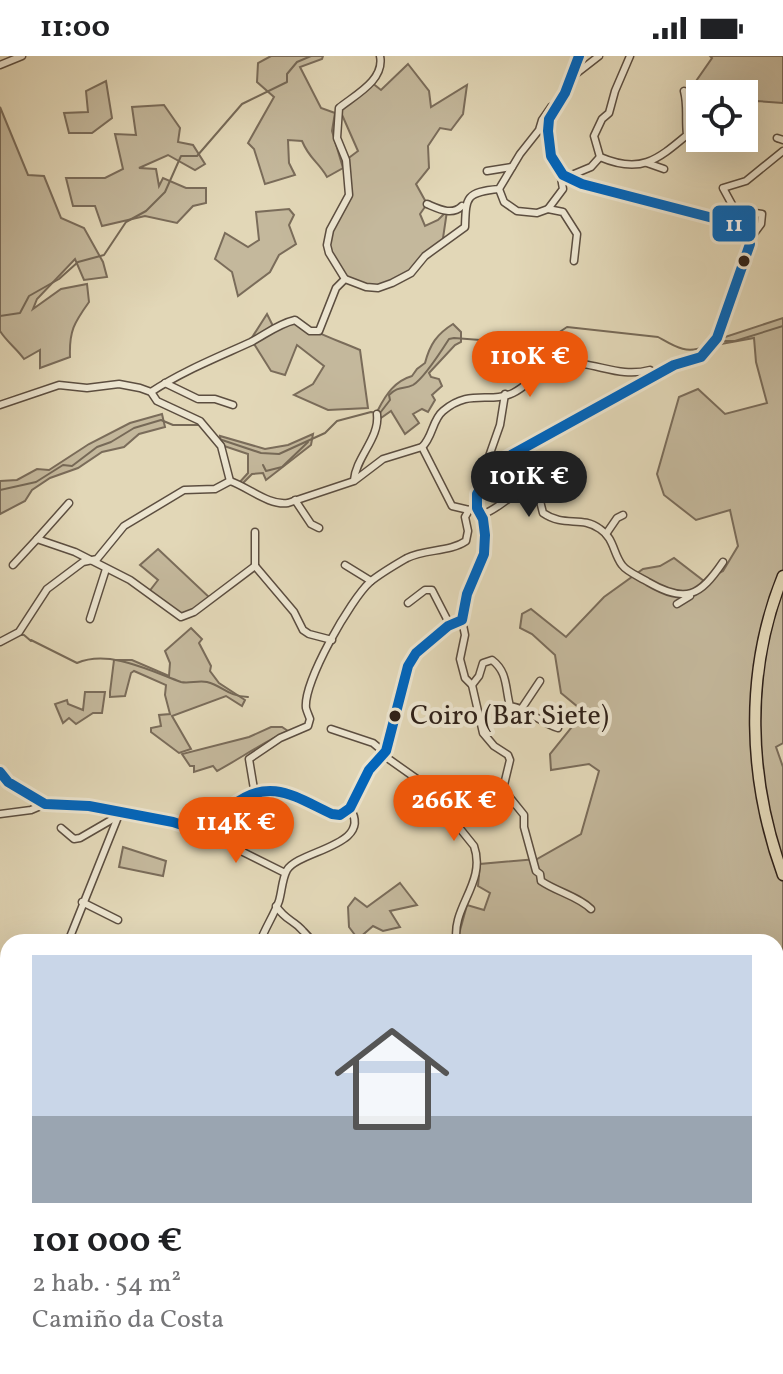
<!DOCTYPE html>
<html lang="es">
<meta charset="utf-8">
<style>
:root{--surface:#fff;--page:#f6f6f6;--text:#202124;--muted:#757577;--line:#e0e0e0;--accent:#ea580c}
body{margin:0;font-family:Vollkorn,serif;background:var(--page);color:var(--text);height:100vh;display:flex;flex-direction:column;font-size:30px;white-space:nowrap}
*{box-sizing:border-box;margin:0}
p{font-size:26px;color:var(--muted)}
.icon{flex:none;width:44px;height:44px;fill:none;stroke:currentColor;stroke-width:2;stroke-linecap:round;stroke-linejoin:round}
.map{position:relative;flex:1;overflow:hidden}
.sheet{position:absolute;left:0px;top:878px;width:784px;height:440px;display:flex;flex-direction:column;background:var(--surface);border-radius:24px 24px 0 0;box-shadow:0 8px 32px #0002}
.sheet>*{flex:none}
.tools{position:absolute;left:686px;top:24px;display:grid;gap:16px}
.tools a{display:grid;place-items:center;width:72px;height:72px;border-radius:0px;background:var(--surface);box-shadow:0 8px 32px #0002;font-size:40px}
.price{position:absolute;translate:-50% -68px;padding:0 18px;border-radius:28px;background:var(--accent);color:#fff;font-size:26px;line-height:52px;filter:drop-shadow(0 2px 4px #0008)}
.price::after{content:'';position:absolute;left:50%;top:48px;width:24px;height:18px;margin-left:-12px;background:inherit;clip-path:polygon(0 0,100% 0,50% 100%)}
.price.on{background:#222;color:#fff}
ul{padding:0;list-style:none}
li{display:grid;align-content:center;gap:16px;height:424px;padding:0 32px}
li+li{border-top:2px solid var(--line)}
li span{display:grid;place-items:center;height:248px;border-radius:0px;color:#555}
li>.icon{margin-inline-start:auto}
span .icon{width:144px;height:144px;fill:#fffc;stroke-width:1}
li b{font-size:34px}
.status{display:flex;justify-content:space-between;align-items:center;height:56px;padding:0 40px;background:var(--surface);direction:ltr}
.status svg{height:22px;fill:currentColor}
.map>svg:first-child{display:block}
</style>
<div class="status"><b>11:00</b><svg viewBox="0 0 49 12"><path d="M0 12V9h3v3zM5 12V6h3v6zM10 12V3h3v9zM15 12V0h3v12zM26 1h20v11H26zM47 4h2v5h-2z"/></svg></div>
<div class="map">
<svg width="783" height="1318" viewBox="0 0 783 1318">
<rect width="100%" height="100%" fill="#e2d7b7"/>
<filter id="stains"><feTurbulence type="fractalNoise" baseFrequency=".0025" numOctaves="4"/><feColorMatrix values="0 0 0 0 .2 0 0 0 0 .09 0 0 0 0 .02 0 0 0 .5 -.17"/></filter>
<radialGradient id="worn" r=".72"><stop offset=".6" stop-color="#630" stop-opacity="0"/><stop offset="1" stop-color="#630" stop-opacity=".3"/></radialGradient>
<g fill="#c4b89c" stroke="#7a6c5a" stroke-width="2">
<path d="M271,0H323L322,3L300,11L321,52L335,57L332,75L343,112L327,121C318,105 310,104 302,85L288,84L289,107L295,119L265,128L254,93L248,87L274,41L257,26L258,7Z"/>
<path d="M710,0H783V47L757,45L755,67L749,72L744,66V38H720L694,28L712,2Z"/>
<path d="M408,8L429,35L431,51L467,29L463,58L451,74L440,72L428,90L429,112L416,128L427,148L420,158L425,170L438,164L447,155L442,189L425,200L418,212L378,232L345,223L327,189L328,181L349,139L346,104L358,95L339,52L371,26L381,34Z"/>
<path d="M106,25L112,62L92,77H69L64,57L88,56L86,35Z"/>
<path d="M164,49L180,72L178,86L193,89L205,108L195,114L168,99L139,112L156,113L159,130L163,122L186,132H206V147L193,150L177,167L145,160L102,170L95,150H73L66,122H105L123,113L115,78L136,79L132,51Z"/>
<path d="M0,51L28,119L44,120L61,162L84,172L103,206L107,221L84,224L75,203L37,243L33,253L61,233L87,228L89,246C74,267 69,275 70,301L40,312V294L24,303C16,292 7,286 0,275Z"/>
<path d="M289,153L294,159L289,169L296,188L279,199L270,216L238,240L232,216L215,203L225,177L248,191L259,184L256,156Z"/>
<path d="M267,258L274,272L295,264C311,276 340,285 360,294L368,352L328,354L294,339L313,328L324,310L297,289L285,319L271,315L251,283Z"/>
<path d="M783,262V687L776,691L783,711V1087L776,1092V886H460L459,878L467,849L484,854L490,837L478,830L480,808L537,803L581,778L599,715L589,708L551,714L550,698L584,656L561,637L555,599L532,578L520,572L522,558L531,553L566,581L604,541L643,513L660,510L674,502L704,525L723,515L738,490L730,454L696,464L664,439L657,418L679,341L698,333L725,358L767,347L756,306L754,282L721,288L722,282Z"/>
<path d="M453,268L461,276V286L455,289L429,317L431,321L439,323L442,330L432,339L435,344L428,356L422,353L413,358L419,367L405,378L391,355L381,362L378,354C386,338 395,325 412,320L417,313L425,307C430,288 437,278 453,268Z"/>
<path d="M162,358L165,371L139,378L124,391L102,396L78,412L50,422L32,434L25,445L0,458V425L17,424L37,413L49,414L89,388L130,367Z"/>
<path d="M313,378L311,389L266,424L263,417L252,418L241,429L238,428L248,417V398L221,389L220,380L265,393L288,389Z"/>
<path d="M158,493L210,542L181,561L148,537L158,524L140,509Z"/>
<path d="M191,572L202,583L199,587L211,610L210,615L219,627L245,644L242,650L226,640L172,660L191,693L179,697L151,676V672L161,670L159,659L170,658L165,639L166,629L134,615L131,617L125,640L110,641V636L114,604H132L169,620L170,607L165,595Z"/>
<path d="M85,636H105L102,657H93L76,668L69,662L63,667L55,648L67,644L68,648L83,654Z"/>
<path d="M271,671H282L288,675C262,687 241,702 217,715L213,710L194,716V710H190L182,698L249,681Z"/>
<path d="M123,791L166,805L163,820L119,811Z"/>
<path d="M400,827L417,849L390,855L400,871L383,875L373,870L358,883L349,871L348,851L355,842L367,851Z"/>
<path d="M415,1310H552L561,1318H399Z"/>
</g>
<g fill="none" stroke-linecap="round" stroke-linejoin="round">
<g stroke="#766957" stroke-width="2">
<path d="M0,260L20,257L29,240L59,223L78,206L104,199L126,166L146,155L165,136L181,100H197L242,48L287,26V18L297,6L311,0"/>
<path d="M720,285H735L783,270"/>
<path d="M219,383L261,397L279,398L325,377L337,365L371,356L380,357L390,344L389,339C399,329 404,334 413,329C423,323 442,294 449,283L454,282L532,288L549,283L567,271L658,281C674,290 686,299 706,290"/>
<path d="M263,409L266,415L282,411L308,386"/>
<path d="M0,434L36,426L63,409L72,410L97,391L111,386L134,372L161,364L173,369H199"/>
<path d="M19,579H24L31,585V584L77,607C109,593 151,615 181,626C189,628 198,624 207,626C223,630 227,640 248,641"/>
<path d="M0,940L8,939"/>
<path d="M0,1306L8,1292"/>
<path d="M377,1310H406"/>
<path d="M555,1310L563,1318"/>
<path d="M146,1318V1310"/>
<path d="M357,1318L366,1310"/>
</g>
<g stroke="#5c4e40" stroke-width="9">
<g id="minor">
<path d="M630,0L615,35L609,57L602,63L594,80L600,101C640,118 656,105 687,79C685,62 688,50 684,35"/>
<path d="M0,9L22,0"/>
<path d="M572,21L599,0"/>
<path d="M777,82L783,84"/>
<path d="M647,107L664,113"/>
<path d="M487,115L512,111"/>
<path d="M567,121L591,111L600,101"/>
<path d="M499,133L504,146L517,155L537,157L548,153L563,133L560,116"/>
<path d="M427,148C439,153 452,160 462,150"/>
<path d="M548,153L563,156L577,178L574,205"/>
<path d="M750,183L761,168L762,158L735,154L723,132L746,125L783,95"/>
<path d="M345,223L329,197L327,189L330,174L349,139L346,104L337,82L339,52C355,39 385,24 380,0"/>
<path d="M165,327L198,343H215L233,349"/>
<path d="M151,336C183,315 216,302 251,286C266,278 278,268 295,264L310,275H319L336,232L345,223L366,231L378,232L392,227L411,217L425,200L465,171C466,142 465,136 499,133L520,98L539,74L542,64L551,51L558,47"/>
<path d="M0,349L59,329L87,332L119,328L140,332L151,336L157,345L200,365L221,390L230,425"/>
<path d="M422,391C433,381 432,364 443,355C470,332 489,348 513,337C530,329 540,311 560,308C593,303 616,323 650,314L656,319"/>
<path d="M481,423L500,369L505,338"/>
<path d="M354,424C356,401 380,382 377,358"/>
<path d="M295,444L311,468L319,472"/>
<path d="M69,447L37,483L75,496L130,524L181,561L194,556L255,510"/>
<path d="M481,459C502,453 516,428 538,437L543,457C565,472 581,459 600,473C614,482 613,497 622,509C627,516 640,521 648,526C686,548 700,540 723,506"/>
<path d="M606,478L617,462L623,459"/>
<path d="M13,509L37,483"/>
<path d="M345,509L371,525"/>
<path d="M255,510L294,556L303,574L309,578L332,584"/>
<path d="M255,510V476"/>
<path d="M408,547L425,534H432L450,569"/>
<path d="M677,548L690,540"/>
<path d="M90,563L106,513"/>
<path d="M462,564L465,579L460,603L465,622L472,629L483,677L494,690L508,699L510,704L503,733L524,759V771L536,815L540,818L541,825C557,836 578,840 591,853"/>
<path d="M0,586L19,576L47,533L83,506L97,503L124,470L184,434L215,433L230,425C248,431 269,450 288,447L354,425L383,403L422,391L452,450L469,454L477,452"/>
<path d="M472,629L479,620L483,607L492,604C508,616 505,632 510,650C529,653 540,667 558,672"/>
<path d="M522,652L540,625"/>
<path d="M331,673L373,687L385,697"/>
<path d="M383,699L424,728L474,790C487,827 450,852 457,886"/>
<path d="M0,716L8,726L45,748L89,750L173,766L203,776C214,769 222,758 232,750C270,720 295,741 332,758L340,759L350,752L369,714L386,695L408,610L416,597L448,570L462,564L467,538L484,498L485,479L483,463L477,452V438L495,408L674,309L701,301L717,282L750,188L747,175L736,168L582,128L563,119L551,100L548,75L549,63L565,37L579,0"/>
<path d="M255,739L249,703L280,682L308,670L310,663C309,660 307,656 306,652C303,626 351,543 370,526C381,517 395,509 407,502C425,493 450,496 466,485L468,475L465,461L469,454"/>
<path d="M207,750L228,754"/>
<path d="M0,758L31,754L45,748"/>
<path d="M61,772L74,783L80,782L118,760"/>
<path d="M203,776L285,817"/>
<path d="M82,846L118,864"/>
<path d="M276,850C286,865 294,864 303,875C306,878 309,882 313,885"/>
<path d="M68,886L120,756"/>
<path d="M260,886C265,872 274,859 279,845C282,835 282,823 287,814C299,794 374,790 350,752"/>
<path d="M0,1028L8,1047"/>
<path d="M0,1074L8,1070"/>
<path d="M0,1177L8,1178"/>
<path d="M776,1230L783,1232"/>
<path d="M776,1264L783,1267"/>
<path d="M53,1310L59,1318"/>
<path d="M116,1318L118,1310"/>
<path d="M352,1318L356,1310"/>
<path d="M579,1318L582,1310"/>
</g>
</g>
<g stroke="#2f2119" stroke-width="13">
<g id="highway">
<path d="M783,520C744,616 748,723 783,819"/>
<path d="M0,1253L8,1252"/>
<path d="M246,1310L258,1318"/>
</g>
</g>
<use href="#minor" stroke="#ece5d0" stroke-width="6"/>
<use href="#highway" stroke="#e2d7b7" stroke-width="10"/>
<g stroke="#ece5d0" stroke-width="16">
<path id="bus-1" d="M0,716L8,726L45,748L89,750L173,766L203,776C214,769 222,758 232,750C270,720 295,741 332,758L340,759L350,752L369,714L386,695L408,610L416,597L448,570L462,564L467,538L484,498L485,479L483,463L477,452V438L495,408L674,309L701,301L717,282L750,188L747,175L736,168L582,128L563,119L551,100L548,75L549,63L565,37L579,0"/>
</g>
<use href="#bus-1" stroke="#0065bd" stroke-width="10"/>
</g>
<g fill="#2f2119" stroke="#ece5d0" stroke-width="3">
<circle cx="744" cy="205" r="7"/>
<circle cx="395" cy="660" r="7"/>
</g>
<g text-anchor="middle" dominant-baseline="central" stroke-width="8" stroke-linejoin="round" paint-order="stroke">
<g font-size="28" fill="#2f2119" stroke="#ece5d0" text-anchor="start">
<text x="410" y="660">Coiro (Bar Siete)</text>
</g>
</g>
<rect stroke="#ece5d0" stroke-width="3" x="711" y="148" width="46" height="39" rx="8" fill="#0065bd"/>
<g font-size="22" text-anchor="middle" font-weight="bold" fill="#fff">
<text x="734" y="175">11</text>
</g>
<rect width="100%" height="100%" filter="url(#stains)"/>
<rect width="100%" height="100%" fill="url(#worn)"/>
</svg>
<div class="tools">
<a><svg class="icon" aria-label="locate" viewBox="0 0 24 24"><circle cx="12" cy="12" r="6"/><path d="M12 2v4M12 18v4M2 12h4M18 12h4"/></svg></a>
</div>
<b class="price" style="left:530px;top:343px">110K €</b>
<b class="price on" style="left:529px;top:463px">101K €</b>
<b class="price" style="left:454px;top:787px">266K €</b>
<b class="price" style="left:236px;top:809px">114K €</b>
<section class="sheet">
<ul>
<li><span style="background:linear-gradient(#c9d6e8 65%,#9aa5b1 0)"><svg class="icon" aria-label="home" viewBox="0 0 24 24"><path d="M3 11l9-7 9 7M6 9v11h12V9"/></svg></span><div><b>101 000 €</b><p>2 hab. · 54 m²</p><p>Camiño da Costa</p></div></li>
</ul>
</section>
</div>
